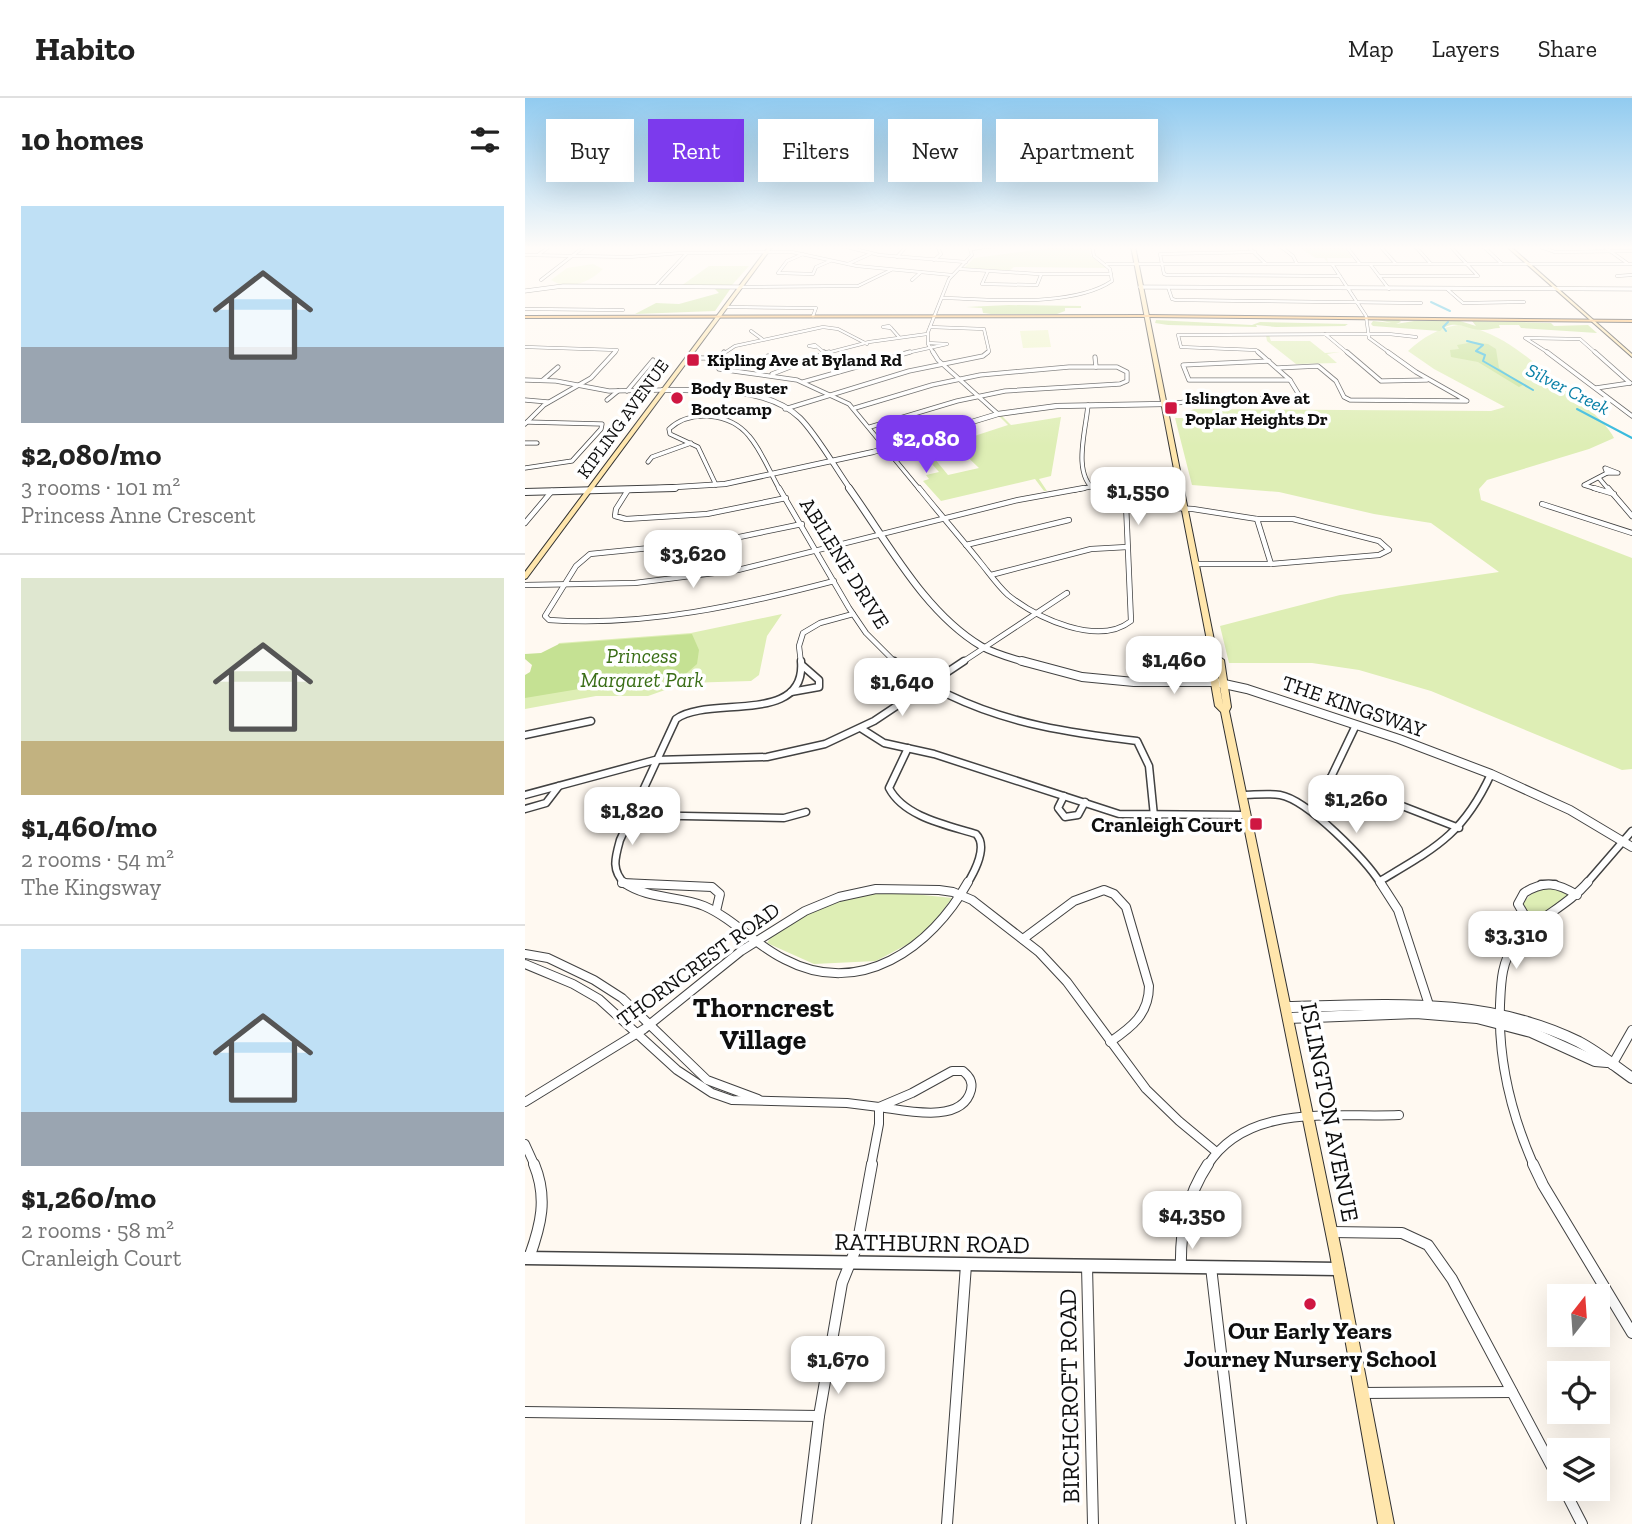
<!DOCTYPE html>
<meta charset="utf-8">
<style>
:root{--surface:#fff;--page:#f6f6f6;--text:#222;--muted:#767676;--line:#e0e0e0;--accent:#7c3aed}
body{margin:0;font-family:"Zilla Slab",serif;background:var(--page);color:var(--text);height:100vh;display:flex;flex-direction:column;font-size:26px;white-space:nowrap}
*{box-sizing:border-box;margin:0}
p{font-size:23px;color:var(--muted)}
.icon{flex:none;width:38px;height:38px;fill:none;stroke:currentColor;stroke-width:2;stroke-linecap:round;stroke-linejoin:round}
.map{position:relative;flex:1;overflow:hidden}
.drawer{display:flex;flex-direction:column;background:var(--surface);width:525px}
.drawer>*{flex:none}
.guide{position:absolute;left:21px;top:21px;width:665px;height:63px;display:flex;gap:14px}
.needle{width:46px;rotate:17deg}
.controls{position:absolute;left:1022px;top:1186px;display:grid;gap:14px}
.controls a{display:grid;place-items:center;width:63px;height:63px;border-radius:0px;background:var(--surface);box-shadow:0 7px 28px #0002;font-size:35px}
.price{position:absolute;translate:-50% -60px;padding:0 16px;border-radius:14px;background:#fff;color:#222;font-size:23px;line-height:46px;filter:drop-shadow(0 2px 4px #0008)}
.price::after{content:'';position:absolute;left:50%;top:42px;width:21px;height:16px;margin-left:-10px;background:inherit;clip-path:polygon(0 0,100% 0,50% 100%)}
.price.current{background:var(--accent);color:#fff}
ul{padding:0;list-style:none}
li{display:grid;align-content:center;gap:14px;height:371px;padding:0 21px}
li+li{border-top:2px solid var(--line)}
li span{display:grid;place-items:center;height:217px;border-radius:0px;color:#555}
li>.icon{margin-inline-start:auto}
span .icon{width:126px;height:126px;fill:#fffc;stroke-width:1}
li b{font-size:30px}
h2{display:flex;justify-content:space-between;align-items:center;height:84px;padding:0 21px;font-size:30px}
.chip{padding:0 24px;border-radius:0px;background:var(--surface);box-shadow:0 7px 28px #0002;font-size:24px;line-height:63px}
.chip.current{background:var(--accent);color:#fff}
header{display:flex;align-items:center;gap:42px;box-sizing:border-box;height:98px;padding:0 35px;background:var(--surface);border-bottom:2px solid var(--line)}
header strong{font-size:33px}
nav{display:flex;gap:38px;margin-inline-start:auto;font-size:24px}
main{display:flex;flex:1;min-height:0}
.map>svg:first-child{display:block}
</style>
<header>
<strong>Habito</strong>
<nav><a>Map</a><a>Layers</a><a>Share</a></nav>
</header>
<main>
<section class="drawer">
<h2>10 homes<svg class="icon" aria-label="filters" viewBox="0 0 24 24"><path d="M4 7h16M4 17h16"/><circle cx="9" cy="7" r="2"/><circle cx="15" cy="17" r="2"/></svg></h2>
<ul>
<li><span style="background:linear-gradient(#bfe0f5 65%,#9aa5b1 0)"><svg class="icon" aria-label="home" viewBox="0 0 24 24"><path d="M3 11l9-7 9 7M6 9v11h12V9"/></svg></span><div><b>$2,080/mo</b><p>3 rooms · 101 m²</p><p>Princess Anne Crescent</p></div></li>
<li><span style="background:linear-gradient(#dfe7d0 75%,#c2b280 0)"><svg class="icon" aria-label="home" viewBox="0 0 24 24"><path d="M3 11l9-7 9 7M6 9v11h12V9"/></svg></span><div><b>$1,460/mo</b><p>2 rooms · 54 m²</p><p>The Kingsway</p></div></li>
<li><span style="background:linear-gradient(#bfe0f5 75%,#9aa5b1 0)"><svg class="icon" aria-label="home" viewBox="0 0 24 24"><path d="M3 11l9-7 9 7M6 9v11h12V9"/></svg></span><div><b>$1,260/mo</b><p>2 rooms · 58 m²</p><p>Cranleigh Court</p></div></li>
</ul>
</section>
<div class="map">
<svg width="1107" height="1426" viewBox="0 0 1107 1426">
<rect width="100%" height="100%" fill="#fff9f1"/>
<g fill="#deeeb5">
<path d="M773,148H819L827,160H802L803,165L799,160H790Z"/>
<path d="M525,150L564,151L566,158L582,170L489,169L484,173L439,170L449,160Z"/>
<path d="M184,168H224L207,187L156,188Z"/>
<path d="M933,227C951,228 974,239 988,249C1009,263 1081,320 1089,340L1064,351L962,382L954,391L956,402L1107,460V671L1097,672L906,593L834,572L787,565H704L695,528L815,497L974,474L906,425L849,416L754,394L667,387L650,320H663L662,314L669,311L966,313L980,309L909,271L883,253C897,240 915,229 933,227Z"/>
<path d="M741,237H744L746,243H785L800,255L815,254L802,256L812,265L771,266L742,243Z"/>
<path d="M477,318L486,327L536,319L526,378L514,381L522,393H519L510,381L416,403L398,383L404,381L401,377L414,374L399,357L415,354L409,360L423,377L454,370L428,345L483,327L475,319Z"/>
<path d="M257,516L242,538L234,577L226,583L160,585L123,598H71L0,611V584L10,583L34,545L166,535Z"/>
<path d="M1024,788L1046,797L1007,825L998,805L1010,792Z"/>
<path d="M359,793L427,800L400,837L351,863L289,866L242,845C262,812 324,801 359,793Z"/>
</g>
<g fill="#c5e193">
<path d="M189,190H206L190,213L110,216L131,205L154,206L194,195Z"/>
<path d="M484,207L556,208V210H540V213L532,216H466L458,215L457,210L441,209Z"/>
<path d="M848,221H873L876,224L871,226L889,223H935L951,228L947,223L1026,225L1029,228L1063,227L1072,235L996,230L994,227H974L975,230C969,230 964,232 958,232C944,233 929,219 915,233L848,228L846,226L848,223L867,225Z"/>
<path d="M631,222L727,227L735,224L823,226L820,228L751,229L731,227L732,229L643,227L630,225Z"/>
<path d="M949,244L963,246L971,251L974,270L998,287L994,289L953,264L926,259L925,252L934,251L932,247Z"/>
<path d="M167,536L174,552L172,566L156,580L90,585L0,600V577L5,574L7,567L0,561V556L16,555L34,546Z"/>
</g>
<g fill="#eef5c8">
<path d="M68,166L78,171C66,183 44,194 26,182L42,170Z"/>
<path d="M523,232L526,249L498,250L495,233Z"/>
</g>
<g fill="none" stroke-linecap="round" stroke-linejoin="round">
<g stroke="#2eb7dc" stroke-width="2">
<path d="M906,204L925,213"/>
<path d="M921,233L918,229L923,224"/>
<path d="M942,243L958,247L951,253L960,257L958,263L1008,292"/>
<path d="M1052,311L1107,340"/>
</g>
<g stroke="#424242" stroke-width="3.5">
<g id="minor-far5">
<path d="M318,148L354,157L441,164"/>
<path d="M722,148L741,166"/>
<path d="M755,148L768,158L772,166"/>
<path d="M821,148L835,166"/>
<path d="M855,148L871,166"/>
<path d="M890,148L906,166"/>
<path d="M958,148L977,166"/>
<path d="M1013,148L1030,154L1107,153"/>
<path d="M1078,148L1102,165"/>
<path d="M447,151L468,148"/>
<path d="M730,154L635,156L639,176L642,177L815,178"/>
<path d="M278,156L262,163L253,175L288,176L291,169L305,163"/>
<path d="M0,157L104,159L156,155L267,154L332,168L427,177"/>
<path d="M13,157L25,148"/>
<path d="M372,159L379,151L377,148"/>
<path d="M409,162L416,156L412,148"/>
<path d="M323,166L345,156"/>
<path d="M582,166H1107"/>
<path d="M807,166L841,218L844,240L866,256"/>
<path d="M845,166L864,191"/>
<path d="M435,171L513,176H586"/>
<path d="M463,173L457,186L512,187L516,177"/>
<path d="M854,178H953L925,148"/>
<path d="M1092,178L1107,177"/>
<path d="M16,182L60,148"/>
<path d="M387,182L396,174"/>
<path d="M130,189L162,155"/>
<path d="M215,189L333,188L366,172"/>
<path d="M643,189L647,201L651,202L896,205"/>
<path d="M922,191L938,205L999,204"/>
<path d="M417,200C465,201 547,210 587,183L585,171L569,158L567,148"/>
<path d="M201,209L291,210L288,218"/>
<path d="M0,211L98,212"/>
<path d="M364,228L366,230L358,229Z"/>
<path d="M405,229L459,231L464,253L461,256"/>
<path d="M366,230L374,239"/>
<path d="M226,233L237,241"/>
<path d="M800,236L824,256"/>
<path d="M0,249L92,252L88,256"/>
<path d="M290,249L284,248L290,247L301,256"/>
<path d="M198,256L210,248L298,229L313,231L342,246"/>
<path d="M298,256L344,244L402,236"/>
<path d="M377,256L422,246L403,245"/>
<path d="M409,256L403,246V234L424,181L447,157L444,148"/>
<path d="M735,256L731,252L656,249L653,237L864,236L891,239"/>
<path d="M1025,256L1000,240L1055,241L1072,256"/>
</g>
</g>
<g stroke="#424242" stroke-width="5">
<g id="minor-far4">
<path d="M199,254L190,265L194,271L272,282L324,306L395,392"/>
<path d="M299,254L301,256"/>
<path d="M408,254L413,262L473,316"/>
<path d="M822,254L856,283L902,282"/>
<path d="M1022,254L1107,318"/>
<path d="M1070,254L1105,285"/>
<path d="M243,258H251L268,265"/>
<path d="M570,259L571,269"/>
<path d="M162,260H193"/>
<path d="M744,263L658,267L664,282H765"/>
<path d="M752,270L793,268L811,283L819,299L825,302L942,303L891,274L863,254"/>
<path d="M247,276L304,254"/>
<path d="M0,282L31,283L84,293L138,292"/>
<path d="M18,282L33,269"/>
<path d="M278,284L385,254"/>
<path d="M1071,290L1105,285"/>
<path d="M102,293L128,262"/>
<path d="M0,302L23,304"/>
<path d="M82,302L93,293"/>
<path d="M639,306L695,301L776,300L765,282L733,254"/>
<path d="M563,307C561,332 547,376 570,392"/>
<path d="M330,310L407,287L455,277L544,269H592L602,274V283L595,286L480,293L432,303L345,329"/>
<path d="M260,311L384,273L458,258L463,254"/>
<path d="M0,326L19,307L66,280L90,254"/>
<path d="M0,345H12"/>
<path d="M123,364L127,359L166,345"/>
<path d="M0,370L47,363L76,331L77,326L2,324"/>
<path d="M1080,370L1093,375H1082Z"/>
<path d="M1074,380L1084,392"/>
<path d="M191,387L173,349L145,336L144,331C166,311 205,315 224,338C237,353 245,375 255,392"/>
<path d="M550,392L565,389"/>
<path d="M1075,392L1059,387L1082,375"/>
</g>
</g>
<g stroke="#424242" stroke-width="6">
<g id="minor-far3">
<path d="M254,390L324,510L341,535L371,565"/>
<path d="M394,390C414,415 435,439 455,464C464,475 473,488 483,497C512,520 573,549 606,523L601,406"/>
<path d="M568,390L581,399L611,408L668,411L732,421H768L854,443L864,452L854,457L746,466H673"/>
<path d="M1069,390L1089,396"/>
<path d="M1083,390L1107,418"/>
<path d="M103,392L91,411L90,418L101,421L182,416L261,400"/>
<path d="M1017,406L1107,435"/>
<path d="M732,421L746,466"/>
<path d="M0,425L27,393"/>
<path d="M277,426L195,443L65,456L51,468L20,518L24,522C120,529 217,507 309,483"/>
<path d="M441,447L544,422"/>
<path d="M466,477L566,451L602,449"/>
<path d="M0,487L110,485L213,472L493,402L559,390"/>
<path d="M276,565L274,548L278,535L295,525L328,516"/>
<path d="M436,565L542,495"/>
</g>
</g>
<g stroke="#424242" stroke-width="9">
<g id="minor-far2">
<path d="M369,563C385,578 405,588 424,597C484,626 546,635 612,643L624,668L629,718"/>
<path d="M266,594L294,589V582L278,568"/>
<path d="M337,631L359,645L409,656L594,716L721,717"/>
<path d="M0,637L66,623"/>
<path d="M383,650L364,690C379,719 422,727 451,736C463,748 450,773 442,786"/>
<path d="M805,680L934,730"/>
<path d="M0,697L130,662L242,659L300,646L349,623L439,563"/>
<path d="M717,697C729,697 743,695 755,697C783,702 841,762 856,786"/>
<path d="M539,698L533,710L540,719L553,717L560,704"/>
<path d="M0,711L21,705L34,688"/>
<path d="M785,711L798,696L831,627"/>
<path d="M105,717L259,720L281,714"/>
<path d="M855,783C910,750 938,737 966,676"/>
<path d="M97,785L120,786"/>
<path d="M100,786C86,772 90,760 95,742L151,621C183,597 282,628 276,563"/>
<path d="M1016,786H1030"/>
<path d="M1061,786L1107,733"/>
</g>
</g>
<g stroke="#424242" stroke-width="10">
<g id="minor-far1">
<path d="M98,784C123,802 153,797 179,808C209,821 230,847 259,861C335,901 406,850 443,784"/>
<path d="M855,784L873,812L905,910"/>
<path d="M97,785L187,789L195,796L191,813"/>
<path d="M1007,830L993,806L999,795C1019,782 1033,785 1052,797"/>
<path d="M498,841L549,803L579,792L589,796L601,809L624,888C624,916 607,929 585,944"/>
<path d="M0,856L23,860L69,882L97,900L182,982L233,1001"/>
<path d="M0,866L48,886L74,901L152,972L187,995L207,1002L322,1005L354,1009"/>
<path d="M1087,967L1107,932"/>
<path d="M427,973H438C444,978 448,983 446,992C437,1027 379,1012 354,1009L387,995Z"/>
<path d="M0,1004L119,931L216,853L280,813L314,799L351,791L414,792L428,794L447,802L514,854L542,884L621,991L654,1023L689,1052"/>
<path d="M0,1046L10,1068"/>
<path d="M346,1068L354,1026V1009"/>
<path d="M682,1068C722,1004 809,1020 874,1017"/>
<path d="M1009,1068C986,1016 973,964 975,907C976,886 976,864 990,846C1009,821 1042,809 1063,784"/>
</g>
</g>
<g stroke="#424242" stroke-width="12">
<g id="minor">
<path d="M1008,1066L1018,1087L1107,1235"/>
<path d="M806,1134L877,1135L903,1147L927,1181L1034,1382"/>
<path d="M4,1160C16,1127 23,1100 9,1066"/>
<path d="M562,1168L568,1426"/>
<path d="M656,1169C655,1131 662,1098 683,1066"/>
<path d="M686,1169L716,1426"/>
<path d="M835,1295L987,1294"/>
<path d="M0,1314L294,1318"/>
<path d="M1039,1391L1057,1426"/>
<path d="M281,1426L294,1318L317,1185L332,1148L347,1066"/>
<path d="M422,1426L441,1167"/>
</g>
</g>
<g stroke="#424242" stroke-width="4.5">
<g id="tertiary-far5">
<path d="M615,189L1107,191"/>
<path d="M0,193L38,188L215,189"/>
</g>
</g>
<g stroke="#424242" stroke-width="6">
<g id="tertiary-far4">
<path d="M138,292C180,292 242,288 275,320C292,337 311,371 326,392"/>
<path d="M103,392L200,386L348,354L473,316L532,308L639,306"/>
</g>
</g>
<g stroke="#424242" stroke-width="8">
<g id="tertiary-far3">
<path d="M324,390C362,443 399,514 456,548C470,556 487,560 502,565"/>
<path d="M0,394L150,390"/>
</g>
</g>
<g stroke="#424242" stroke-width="10">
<path id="tertiary-far2" d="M497,563L557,579L609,584H690L722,591L874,641L966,676L1045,712L1107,749"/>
</g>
<g stroke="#424242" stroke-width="12">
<g id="tertiary-far1">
<path d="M761,909C861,907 961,898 1054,944C1073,954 1090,968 1107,980"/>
<path d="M763,920L891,915L952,920L1006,934L1070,963L1082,964"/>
</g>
</g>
<g stroke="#424242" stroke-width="15">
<path id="tertiary" d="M0,1160L813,1171"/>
</g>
<g stroke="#313131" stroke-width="2">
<g id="secondary">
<path d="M244,148H248L2,480L0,481V474Z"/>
<path d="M606,148H610L692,557L699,562L706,609L704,613L817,1156L869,1426H853L805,1156L696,614L690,608L682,562L685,558ZM690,562L691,563L698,607Z"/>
<path d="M981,148H985L1107,256V259Z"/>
</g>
</g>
<g stroke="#202020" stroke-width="2">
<path id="primary" d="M621,217L1107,222V224L621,219L0,220V218Z"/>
</g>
<use href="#minor-far5" stroke="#fff" stroke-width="2.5"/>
<use href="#minor-far4" stroke="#fff" stroke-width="3.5"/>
<use href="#minor-far3" stroke="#fff" stroke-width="4.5"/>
<use href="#minor-far2" stroke="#fff" stroke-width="6"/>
<use href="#minor-far1" stroke="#fff" stroke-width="8"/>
<use href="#minor" stroke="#fff" stroke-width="10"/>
<use href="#tertiary-far5" stroke="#fff" stroke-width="3.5"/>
<use href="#tertiary-far4" stroke="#fff" stroke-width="4.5"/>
<use href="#tertiary-far3" stroke="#fff" stroke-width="6"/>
<use href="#tertiary-far2" stroke="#fff" stroke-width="8"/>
<use href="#tertiary-far1" stroke="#fff" stroke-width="10"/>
<use href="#tertiary" stroke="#fff" stroke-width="12"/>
<use href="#secondary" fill="#ffe6ac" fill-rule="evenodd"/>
<use href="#primary" fill="#ffba61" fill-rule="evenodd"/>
</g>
<linearGradient id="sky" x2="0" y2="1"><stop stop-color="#91cbf0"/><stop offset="0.43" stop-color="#fffcf9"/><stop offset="1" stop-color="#fffcf9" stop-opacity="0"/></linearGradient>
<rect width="1107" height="348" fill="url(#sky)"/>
<g fill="#cf1742" stroke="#fff" stroke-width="2.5">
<rect x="161" y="255" width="14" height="14" rx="3.5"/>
<circle cx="152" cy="300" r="7"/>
<rect x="639" y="303" width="14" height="14" rx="3.5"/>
<rect x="724" y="719" width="14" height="14" rx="3.5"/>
<circle cx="785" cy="1206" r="7"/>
</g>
<g text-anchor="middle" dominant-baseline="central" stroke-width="7" stroke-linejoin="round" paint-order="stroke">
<g font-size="18" font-weight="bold" fill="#0f0f0f" stroke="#fff" text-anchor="start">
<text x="182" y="262">Kipling Ave at Byland Rd</text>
<text x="166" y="290">Body Buster<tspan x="166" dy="21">Bootcamp</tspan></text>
<text x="660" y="300">Islington Ave at<tspan x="660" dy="21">Poplar Heights Dr</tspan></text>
</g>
<g font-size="18" fill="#0f0f0f" stroke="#fff">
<text transform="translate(98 321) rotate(-54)">KIPLING AVENUE</text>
</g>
<g font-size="19" font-style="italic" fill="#0980a7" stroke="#fff">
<text transform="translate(1043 291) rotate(27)">Silver Creek</text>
</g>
<g font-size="21" fill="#0f0f0f" stroke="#fff">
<text transform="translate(320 465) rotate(58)">ABILENE DRIVE</text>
<text transform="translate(829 608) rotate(19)">THE KINGSWAY</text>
<text transform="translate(173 866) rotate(-36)">THORNCREST ROAD</text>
</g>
<g font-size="21" font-style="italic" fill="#3a6e17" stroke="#fff">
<text x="117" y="557">Princess<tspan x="117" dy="24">Margaret Park</tspan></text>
</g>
<g font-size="21" font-weight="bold" fill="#0f0f0f" stroke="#fff" text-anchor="end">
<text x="717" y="726">Cranleigh Court</text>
</g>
<g font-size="24" fill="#0f0f0f" stroke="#fff">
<text transform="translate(805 1014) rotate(79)">ISLINGTON AVENUE</text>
<text transform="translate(407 1145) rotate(1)">RATHBURN ROAD</text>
<text transform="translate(544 1298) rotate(-91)">BIRCHCROFT ROAD</text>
</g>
<g font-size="24" font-weight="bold" fill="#0f0f0f" stroke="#fff">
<text x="785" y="1232">Our Early Years<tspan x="785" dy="28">Journey Nursery School</tspan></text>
</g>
<g font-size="28" font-weight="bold" fill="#0f0f0f" stroke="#fff">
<text x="238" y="909">Thorncrest<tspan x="238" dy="32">Village</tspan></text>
</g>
</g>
</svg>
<div class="controls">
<a><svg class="needle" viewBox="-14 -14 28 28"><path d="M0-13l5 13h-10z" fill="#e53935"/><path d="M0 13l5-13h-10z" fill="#767676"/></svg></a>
<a><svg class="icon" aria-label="locate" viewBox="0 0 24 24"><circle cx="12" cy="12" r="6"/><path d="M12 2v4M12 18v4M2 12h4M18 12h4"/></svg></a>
<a><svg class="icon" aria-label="layers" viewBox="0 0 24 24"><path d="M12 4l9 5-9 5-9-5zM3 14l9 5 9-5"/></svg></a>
</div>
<b class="price current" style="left:401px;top:377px">$2,080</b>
<b class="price" style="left:613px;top:429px">$1,550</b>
<b class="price" style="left:168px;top:492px">$3,620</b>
<b class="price" style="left:649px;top:598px">$1,460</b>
<b class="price" style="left:377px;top:620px">$1,640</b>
<b class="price" style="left:831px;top:737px">$1,260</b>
<b class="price" style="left:107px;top:749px">$1,820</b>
<b class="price" style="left:991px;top:873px">$3,310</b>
<b class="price" style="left:667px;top:1153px">$4,350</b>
<b class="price" style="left:313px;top:1298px">$1,670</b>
<div class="guide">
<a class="chip">Buy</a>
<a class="chip current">Rent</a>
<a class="chip">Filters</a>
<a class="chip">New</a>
<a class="chip">Apartment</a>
</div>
</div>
</main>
